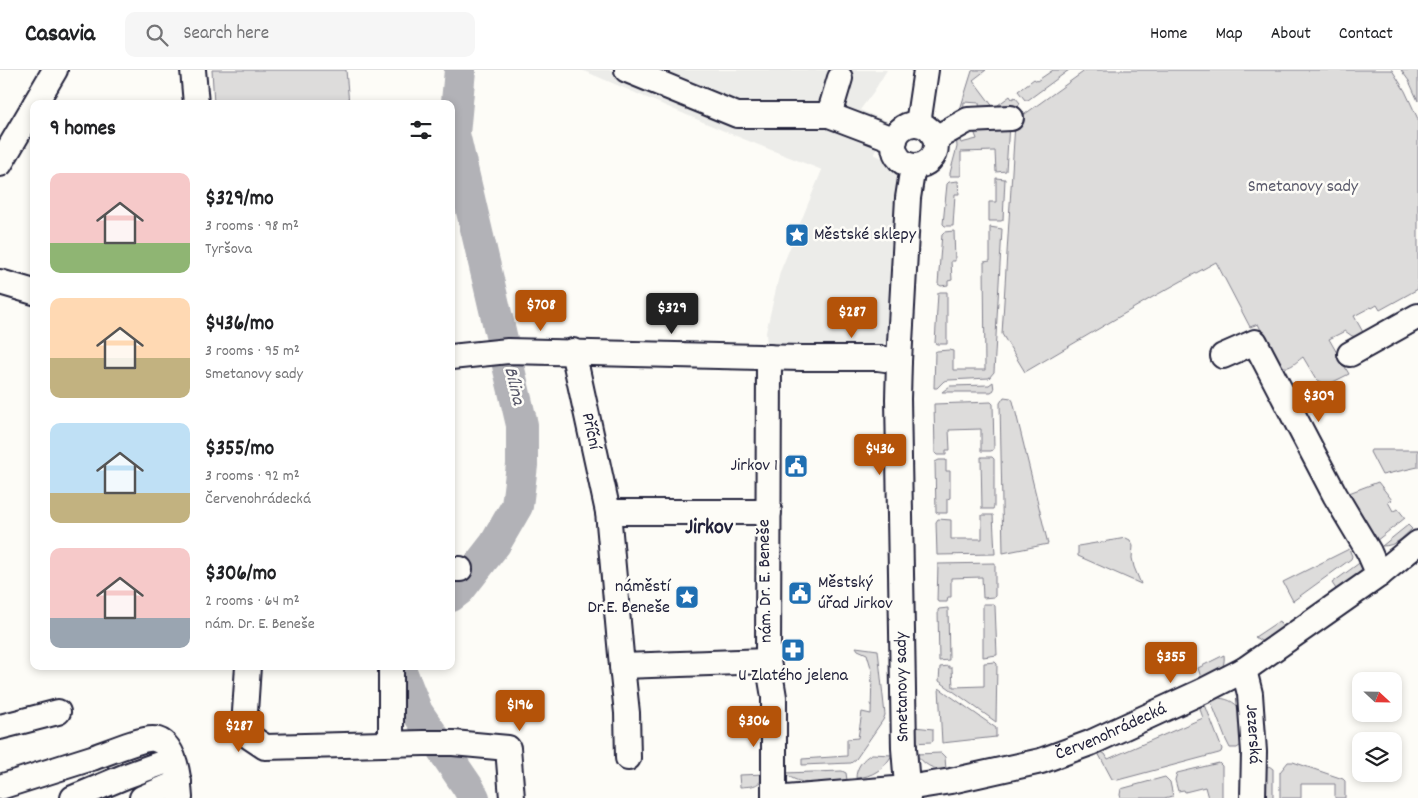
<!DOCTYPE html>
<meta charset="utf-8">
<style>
:root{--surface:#fff;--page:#f6f6f6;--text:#202124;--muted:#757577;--line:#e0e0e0;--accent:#b45309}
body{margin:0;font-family:Dekko,sans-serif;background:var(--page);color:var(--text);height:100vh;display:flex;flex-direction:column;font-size:19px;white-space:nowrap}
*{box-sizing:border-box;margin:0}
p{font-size:16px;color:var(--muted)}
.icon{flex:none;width:28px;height:28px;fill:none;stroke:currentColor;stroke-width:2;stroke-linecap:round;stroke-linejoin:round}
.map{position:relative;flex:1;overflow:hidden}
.sheet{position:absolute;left:30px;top:30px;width:425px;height:570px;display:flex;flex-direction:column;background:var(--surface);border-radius:10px;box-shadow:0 2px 8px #0003}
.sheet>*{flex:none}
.needle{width:32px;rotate:112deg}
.buttons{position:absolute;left:1352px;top:602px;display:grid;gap:10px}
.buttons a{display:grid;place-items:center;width:50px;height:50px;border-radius:10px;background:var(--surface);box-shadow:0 2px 8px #0003;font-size:25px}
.price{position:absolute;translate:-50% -42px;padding:0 11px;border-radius:5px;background:var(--accent);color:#fff;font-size:16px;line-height:32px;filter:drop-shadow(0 1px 2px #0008)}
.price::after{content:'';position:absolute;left:50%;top:30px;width:15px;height:11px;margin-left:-8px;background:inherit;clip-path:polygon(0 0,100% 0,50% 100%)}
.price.on{background:#222;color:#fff}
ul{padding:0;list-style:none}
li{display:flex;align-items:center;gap:15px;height:125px;padding:0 20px}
li span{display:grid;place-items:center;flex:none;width:140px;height:100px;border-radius:10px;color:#555}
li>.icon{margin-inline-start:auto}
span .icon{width:60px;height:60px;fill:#fffc;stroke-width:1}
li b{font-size:21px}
h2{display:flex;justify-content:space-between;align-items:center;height:60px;padding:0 20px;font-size:21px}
header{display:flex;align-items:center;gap:30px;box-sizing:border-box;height:70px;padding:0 25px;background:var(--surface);border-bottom:1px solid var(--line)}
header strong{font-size:24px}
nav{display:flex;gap:28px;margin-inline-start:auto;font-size:18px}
.search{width:350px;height:45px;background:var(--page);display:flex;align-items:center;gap:12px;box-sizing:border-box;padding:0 18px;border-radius:10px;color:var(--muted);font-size:19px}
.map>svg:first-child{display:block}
</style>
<header>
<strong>Casavia</strong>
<div class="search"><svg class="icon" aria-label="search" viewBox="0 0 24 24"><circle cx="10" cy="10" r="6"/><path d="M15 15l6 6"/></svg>Search here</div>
<nav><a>Home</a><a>Map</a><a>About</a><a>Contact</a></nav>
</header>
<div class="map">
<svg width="1418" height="728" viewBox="0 0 1418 728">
<rect width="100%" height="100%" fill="#fdfcf7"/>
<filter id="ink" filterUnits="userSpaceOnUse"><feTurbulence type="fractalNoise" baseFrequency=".02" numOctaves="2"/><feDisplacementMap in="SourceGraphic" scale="10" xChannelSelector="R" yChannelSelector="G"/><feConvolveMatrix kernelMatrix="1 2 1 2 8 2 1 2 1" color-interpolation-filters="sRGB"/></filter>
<g filter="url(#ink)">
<path fill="#ecece9" d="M582,0H887L874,21L860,40L887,51L874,84L892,93L899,107V113L889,261L886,271L882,276L876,279L767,280L766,262L780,202L822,100L731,64Z"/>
<g fill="#dddcdb" stroke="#807f8b">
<path d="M212,0H346L349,34H214Z"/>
<path d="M974,0H986L973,10L994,38L1010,26L1012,29L1015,27L1020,33C1014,47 993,44 980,45L979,33L964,32L963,45L958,46L972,1Z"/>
<path d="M1053,0H1069L1028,30H1025L1018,21L1034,9L1037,11Z"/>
<path d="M1086,0H1392L1405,21L1418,49V219L1380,240L1377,235L1372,238L1371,237L1354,246L1364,264L1358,267L1352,266L1345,261L1329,269L1349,304L1327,315L1316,309L1303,287C1293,294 1288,303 1277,292L1258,254L1250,257L1216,192L1151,228L1025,302L1002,264L1015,53L1018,49Z"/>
<path d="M1401,0H1418V31L1409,11Z"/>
<path d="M1009,54L1006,101L996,102L995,81L961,82V106H950V103L957,77L956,62L961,73L977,69L972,56Z"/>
<path d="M996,108L1005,109L1003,150L1001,151H989V132H996Z"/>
<path d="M958,111L959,124H955L953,156H945L943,154L947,114L949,112Z"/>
<path d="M990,157L1002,159L994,302L989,308L949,310L944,311L937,318H934L935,282L937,281L949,280L953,281V300H985L984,192L990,191Z"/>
<path d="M954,161L955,191H951L952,210L948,211V215L941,216L938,214L942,164L944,162Z"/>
<path d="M940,222H947V274H937L935,273L938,223Z"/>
<path d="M993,312L994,320L991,322H942L950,316L989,315Z"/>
<path d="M1004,327L1011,328L1013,331L1048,474L1003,483L1000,333Z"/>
<path d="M991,332L993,334L994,379L991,381H981V359L949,360L950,380H946V385H937L935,383L934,334Z"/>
<path d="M1371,380H1418V397L1382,405L1370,382Z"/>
<path d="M981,387H992L994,389V437L993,439H982Z"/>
<path d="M939,390H946V401H950V428L947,429V443H938L936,442L935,392Z"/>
<path d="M1378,412L1392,430L1388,432L1393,441L1398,439L1405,448L1376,471L1370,464L1349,423Z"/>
<path d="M982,445H993L995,484L937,485L936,452L938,449L951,450V469H982Z"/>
<path d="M1408,455L1412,459C1402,468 1396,476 1382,476Z"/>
<path d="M1126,468L1130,470L1133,476L1132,488L1134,497L1141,514L1078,486V476Z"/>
<path d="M1349,479L1352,486L1351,489L1293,531L1283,512Z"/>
<path d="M1362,491C1362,511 1355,510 1339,520L1336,519L1332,513Z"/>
<path d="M995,493V526L994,527L983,528L982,507L951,508V527H948L947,532H939L937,531L938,494Z"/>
<path d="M983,534H993L995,536L997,585L983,587Z"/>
<path d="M948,538L949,590L939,591L938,540L939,539Z"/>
<path d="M1279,551L1282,556V561L1267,573L1261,571L1255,567Z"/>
<path d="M856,577L878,580L885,645L883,650L856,689L851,693L802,695V689L847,686V669L858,668L862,642L871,644L872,601L867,584L858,580Z"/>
<path d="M1224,585C1226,602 1214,604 1202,611L1198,598Z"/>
<path d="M995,592L997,594L996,652L939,611L940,597L949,596V598H952L953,617L984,616V593Z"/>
<path d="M939,618L996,658V667L942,673Z"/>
<path d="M1215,628C1226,628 1234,631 1241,640L1244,673L1237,678H1230L1226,670L1210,629Z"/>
<path d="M1204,632L1222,679L1221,682L1219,683L1118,710L1112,709L1096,679L1105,684L1108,689L1203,648C1201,641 1197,636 1204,632Z"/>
<path d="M914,657L933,659V671L931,672L913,673Z"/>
<path d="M941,683L945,687L946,700C932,700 924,694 916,684Z"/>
<path d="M872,684L892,685C884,699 872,707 856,708C856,698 863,688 872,684Z"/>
<path d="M1288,692H1293L1343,709L1345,711V728H1335V714H1301V728H1280V702Z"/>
<path d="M1219,693L1222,696V728H1208L1205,717L1185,722L1184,720L1178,721L1175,710L1177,703Z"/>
<path d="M1269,696L1273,699V728H1263L1264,698Z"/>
<path d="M842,701L846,703L847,710C825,713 803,718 784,703Z"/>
<path d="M766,704C758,717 754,716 740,717L739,705Z"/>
<path d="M1165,707L1170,712L1173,726L1164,728H1121L1120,725L1121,719Z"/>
</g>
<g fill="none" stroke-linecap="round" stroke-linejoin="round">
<g stroke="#b2b2b7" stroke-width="32">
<path d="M451,526L460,519L495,474L517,436L522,395V355L454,64L460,0"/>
<path d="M399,596L417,642L468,717L474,728"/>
</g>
<g stroke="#22223b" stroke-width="28">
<g id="minor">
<path d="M193,0L196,34"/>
<path d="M627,0L737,45H829"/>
<path d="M840,8L829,45L895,70"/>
<path d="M35,34L55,0"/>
<circle cx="915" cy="75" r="21"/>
<path d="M918,54L926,0"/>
<path d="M936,68L968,50L1011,48"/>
<path d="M0,94L34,36"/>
<path d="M0,212L34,222"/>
<path id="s1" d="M573,281L608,442L622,596L768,591"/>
<path d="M1350,284L1418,246"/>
<path d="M1223,286L1255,272L1335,425L1369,482L1379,505"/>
<path d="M451,287L508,281L802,288H878L899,291"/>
<path d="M769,287L768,591L774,627V728"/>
<path d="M608,442H769"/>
<path d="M451,499H460"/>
<path d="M248,596L244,657L250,667L265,677L424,673H453L508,678L512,728"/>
<path d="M622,596L627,643L628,688"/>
<path id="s2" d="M1244,600L1250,624L1254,682L1253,728"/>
<path d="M0,657L58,642"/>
<path d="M391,673V596"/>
<path d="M0,717C31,707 61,698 92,688C104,684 144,667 154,669C176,672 179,711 180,728"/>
<path d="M73,728L126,706L173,689"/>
<path d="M142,728L179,712"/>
<path id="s3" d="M786,728L907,718L951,711L1041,691L1090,673L1203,621L1244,600L1379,505L1418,473"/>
<path d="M908,728L904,678L898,329L899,291L908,128L913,96"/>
</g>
</g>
<use href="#minor" stroke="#fdfcf7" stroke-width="24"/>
</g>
</g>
<defs>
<g id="sight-square" transform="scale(1.25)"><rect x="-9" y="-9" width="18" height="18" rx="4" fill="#1f6fb2" stroke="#fdfcf7"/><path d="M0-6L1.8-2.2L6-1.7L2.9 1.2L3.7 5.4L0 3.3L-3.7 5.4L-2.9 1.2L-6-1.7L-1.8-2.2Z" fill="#fff"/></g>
<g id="civic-square" transform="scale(1.25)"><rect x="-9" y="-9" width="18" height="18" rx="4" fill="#1f6fb2" stroke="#fdfcf7"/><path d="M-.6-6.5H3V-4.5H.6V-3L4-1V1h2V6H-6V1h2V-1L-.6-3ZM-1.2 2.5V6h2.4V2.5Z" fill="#fff"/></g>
<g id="pharmacy-square" transform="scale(1.25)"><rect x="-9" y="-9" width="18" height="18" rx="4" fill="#1f6fb2" stroke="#fdfcf7"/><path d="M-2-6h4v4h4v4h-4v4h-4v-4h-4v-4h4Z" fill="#fff"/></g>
</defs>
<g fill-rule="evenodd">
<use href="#sight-square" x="797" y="165"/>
<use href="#civic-square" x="796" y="396"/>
<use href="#civic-square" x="800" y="523"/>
<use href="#sight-square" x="687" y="527"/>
<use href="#pharmacy-square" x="793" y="580"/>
</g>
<g text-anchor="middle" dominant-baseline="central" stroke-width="5" stroke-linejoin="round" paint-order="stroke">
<g font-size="18" fill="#5a5a6b" stroke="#fdfcf7">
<text x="1303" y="117">Smetanovy sady</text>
</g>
<g font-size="18" fill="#22223b" stroke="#fdfcf7" text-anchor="start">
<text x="814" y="165">Městské sklepy</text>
<text x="778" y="396" text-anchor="end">Jirkov 1</text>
<text x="818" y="513">Městský<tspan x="818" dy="21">úřad Jirkov</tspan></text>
<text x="670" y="517" text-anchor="end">náměstí<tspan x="670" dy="21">Dr.E. Beneše</tspan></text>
<text x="793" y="606" text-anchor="middle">U Zlatého jelena</text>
</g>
<g font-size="18" fill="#22223b" stroke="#fdfcf7">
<text stroke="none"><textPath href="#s1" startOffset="82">Příční</textPath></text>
<text transform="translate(766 511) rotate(-91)">nám. Dr. E. Beneše</text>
<text transform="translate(903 617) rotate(-91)">Smetanovy sady</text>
<text stroke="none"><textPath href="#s3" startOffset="334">Červenohrádecká</textPath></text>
<text stroke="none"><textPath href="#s2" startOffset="65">Jezerská</textPath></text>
</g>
<g font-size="19" font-style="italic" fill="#545466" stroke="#fdfcf7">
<text transform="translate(513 316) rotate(77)">Bílina</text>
</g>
<g font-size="22" font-weight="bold" fill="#22223b" stroke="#fdfcf7">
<text x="709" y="458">Jirkov</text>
</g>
</g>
</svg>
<div class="buttons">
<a><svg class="needle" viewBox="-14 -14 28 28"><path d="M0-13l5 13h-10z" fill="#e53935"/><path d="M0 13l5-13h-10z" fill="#757577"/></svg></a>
<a><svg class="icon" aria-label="layers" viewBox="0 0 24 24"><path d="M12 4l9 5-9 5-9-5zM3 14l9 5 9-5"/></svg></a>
</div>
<b class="price" style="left:541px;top:262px">$708</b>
<b class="price on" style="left:672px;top:265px">$329</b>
<b class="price" style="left:852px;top:269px">$287</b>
<b class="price" style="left:1319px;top:353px">$309</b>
<b class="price" style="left:880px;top:406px">$436</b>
<b class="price" style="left:1171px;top:614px">$355</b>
<b class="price" style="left:520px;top:662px">$196</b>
<b class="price" style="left:754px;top:678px">$306</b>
<b class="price" style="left:239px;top:683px">$287</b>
<section class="sheet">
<h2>9 homes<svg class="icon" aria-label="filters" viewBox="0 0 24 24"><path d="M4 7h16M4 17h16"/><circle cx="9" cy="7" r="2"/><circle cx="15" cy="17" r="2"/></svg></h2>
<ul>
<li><span style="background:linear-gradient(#f6c9c9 70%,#8fb573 0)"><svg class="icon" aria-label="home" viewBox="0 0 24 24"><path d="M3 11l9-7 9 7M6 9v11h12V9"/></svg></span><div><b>$329/mo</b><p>3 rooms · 98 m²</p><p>Tyršova</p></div></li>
<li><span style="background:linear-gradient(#ffd9b3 60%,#c2b280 0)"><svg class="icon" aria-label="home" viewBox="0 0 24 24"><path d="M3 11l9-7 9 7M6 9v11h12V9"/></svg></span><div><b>$436/mo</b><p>3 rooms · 95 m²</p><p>Smetanovy sady</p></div></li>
<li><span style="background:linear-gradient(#bfe0f5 70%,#c2b280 0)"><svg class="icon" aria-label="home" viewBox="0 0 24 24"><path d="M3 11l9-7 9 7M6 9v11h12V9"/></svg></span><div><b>$355/mo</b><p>3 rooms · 92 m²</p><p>Červenohrádecká</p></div></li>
<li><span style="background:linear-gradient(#f6c9c9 70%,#9aa5b1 0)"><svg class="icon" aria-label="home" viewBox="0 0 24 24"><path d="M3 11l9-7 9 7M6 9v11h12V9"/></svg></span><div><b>$306/mo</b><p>2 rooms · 64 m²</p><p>nám. Dr. E. Beneše</p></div></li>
</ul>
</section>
</div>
